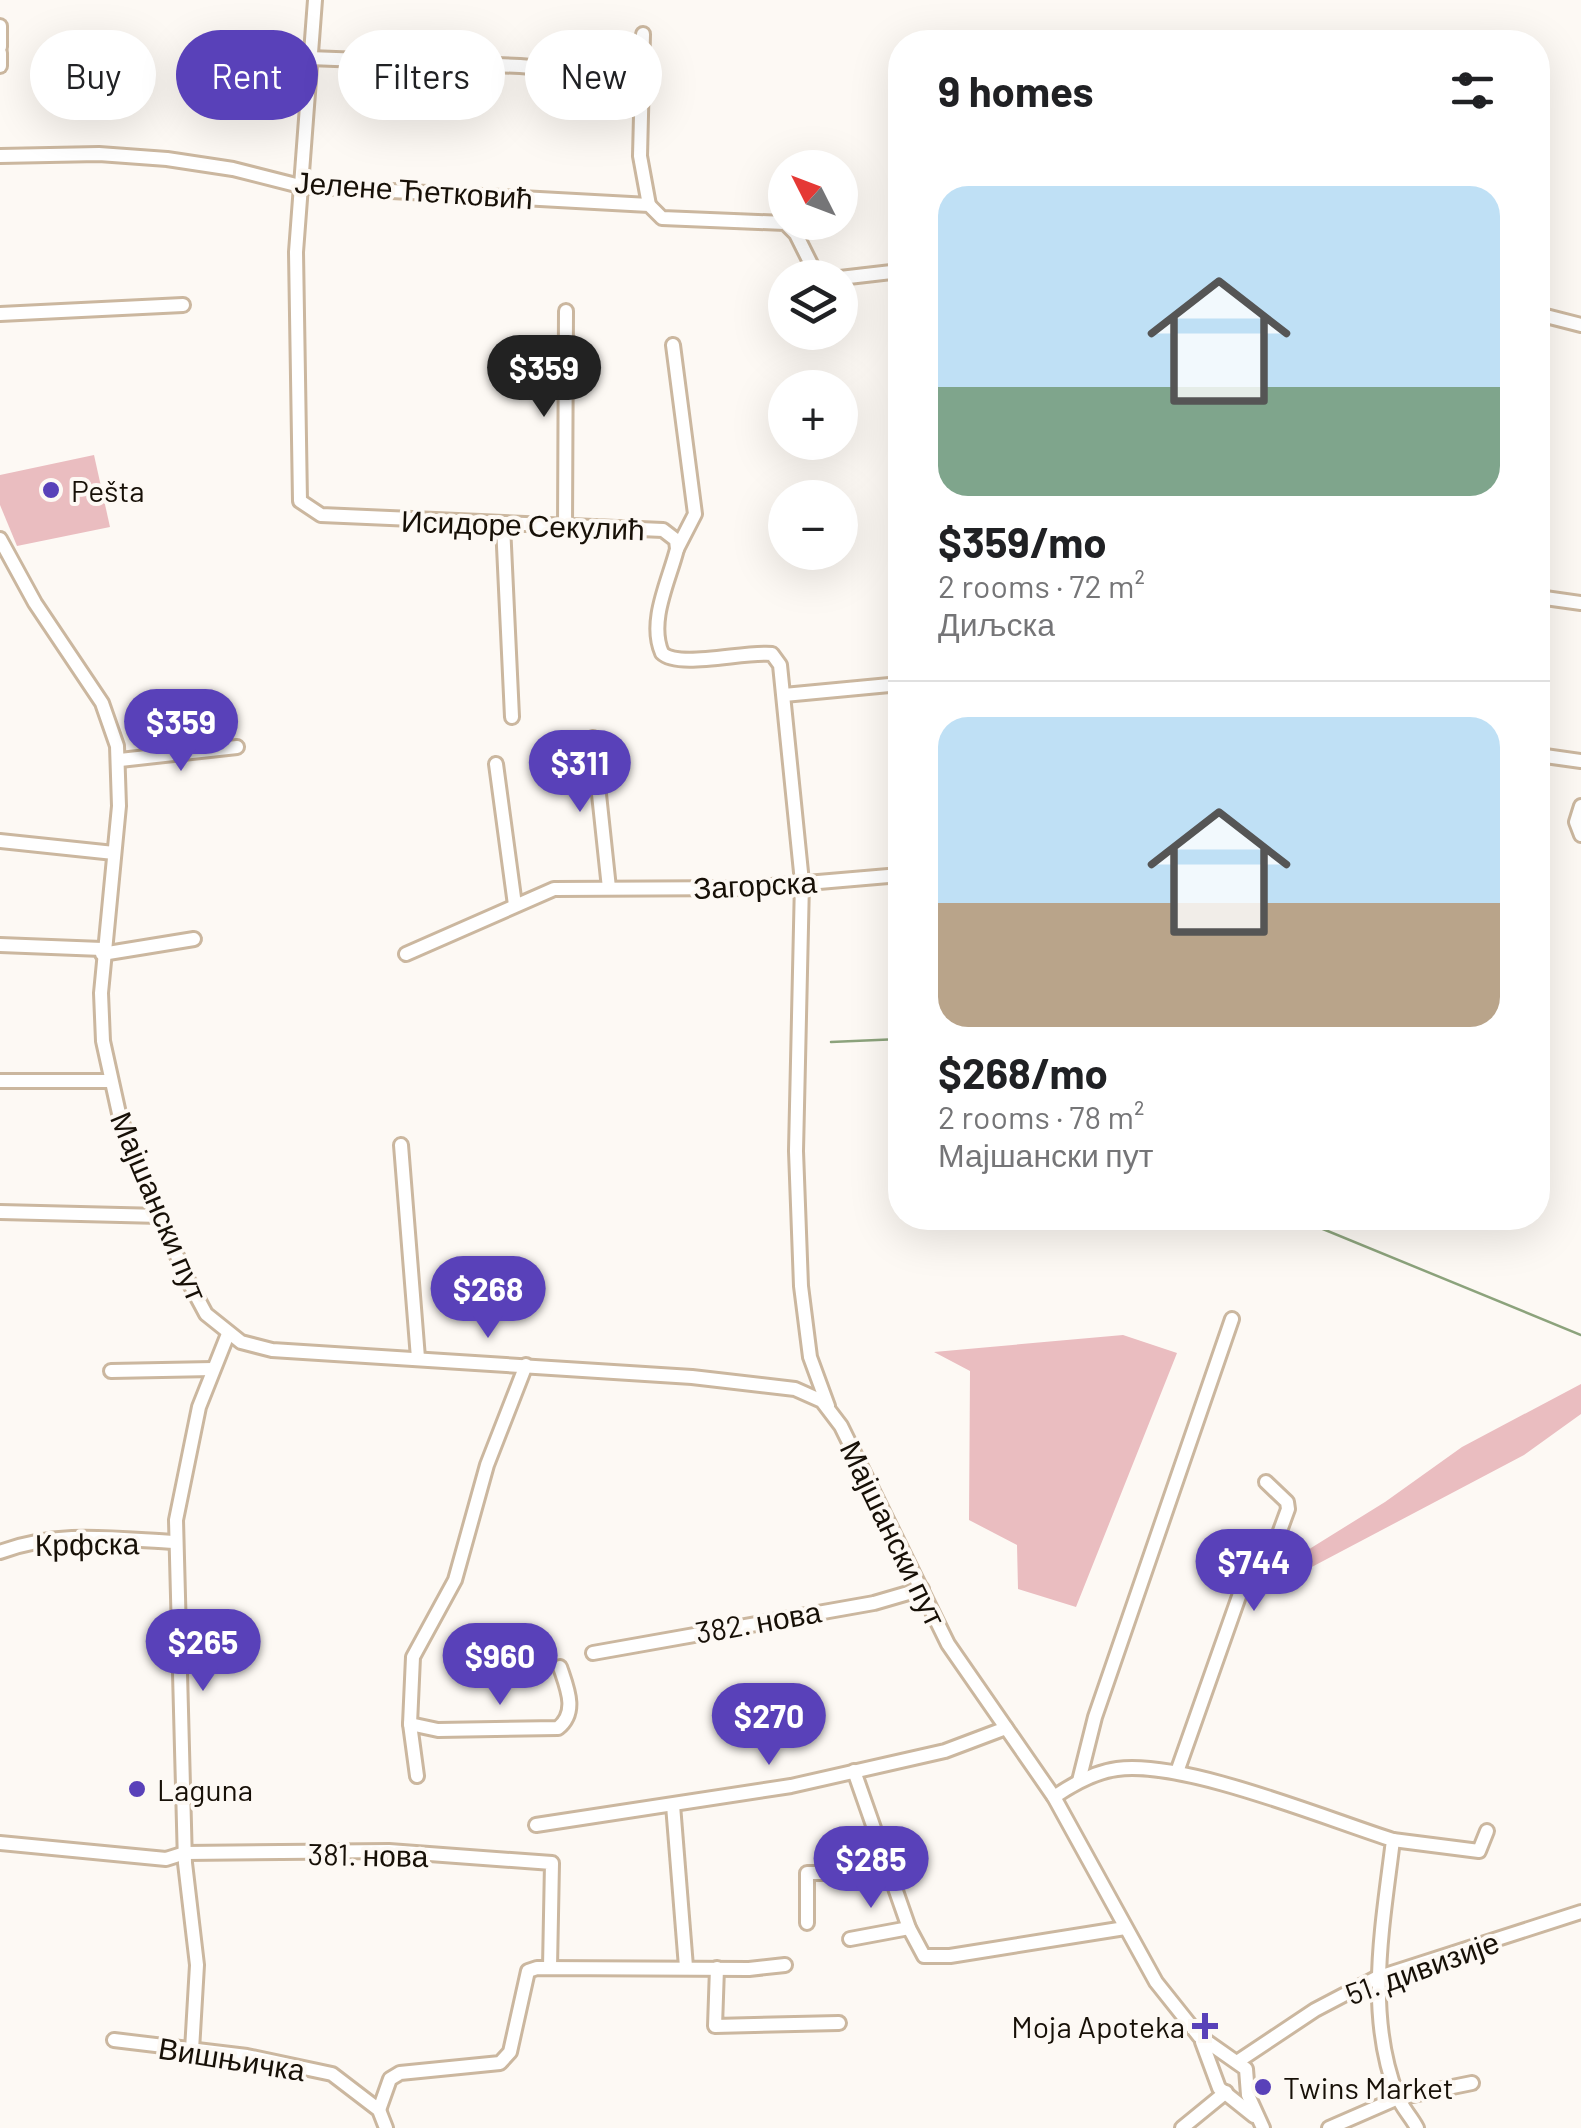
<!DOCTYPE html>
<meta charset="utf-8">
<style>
:root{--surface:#fff;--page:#f6f6f6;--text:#202124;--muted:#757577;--line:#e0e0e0;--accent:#5941b9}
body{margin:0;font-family:Barlow,sans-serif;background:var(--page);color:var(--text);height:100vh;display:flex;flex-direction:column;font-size:38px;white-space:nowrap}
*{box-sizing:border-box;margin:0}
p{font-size:32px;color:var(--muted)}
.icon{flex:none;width:55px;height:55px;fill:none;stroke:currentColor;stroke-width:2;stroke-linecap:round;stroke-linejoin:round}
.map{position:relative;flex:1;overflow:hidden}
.side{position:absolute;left:888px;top:30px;width:662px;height:1200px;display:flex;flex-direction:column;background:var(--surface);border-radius:40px;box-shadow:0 10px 40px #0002}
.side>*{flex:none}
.hud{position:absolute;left:30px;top:30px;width:708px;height:90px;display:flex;gap:20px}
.needle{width:65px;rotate:312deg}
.buttons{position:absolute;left:768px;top:150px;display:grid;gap:20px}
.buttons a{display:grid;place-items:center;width:90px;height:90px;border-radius:50%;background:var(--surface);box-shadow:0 10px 40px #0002;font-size:50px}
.price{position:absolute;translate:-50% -85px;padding:0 22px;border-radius:35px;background:var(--accent);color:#fff;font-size:32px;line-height:65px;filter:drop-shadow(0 2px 5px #0008)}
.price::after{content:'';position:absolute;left:50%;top:60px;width:30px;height:22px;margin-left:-15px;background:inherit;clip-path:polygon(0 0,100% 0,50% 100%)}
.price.on{background:#222;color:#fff}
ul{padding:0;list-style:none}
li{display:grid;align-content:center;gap:20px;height:530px;padding:0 50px}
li+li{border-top:2px solid var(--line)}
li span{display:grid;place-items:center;height:310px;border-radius:30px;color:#555}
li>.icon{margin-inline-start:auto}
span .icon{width:180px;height:180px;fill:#fffc;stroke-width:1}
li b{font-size:42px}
h2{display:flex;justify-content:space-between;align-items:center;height:120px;padding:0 50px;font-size:42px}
.chip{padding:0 35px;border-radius:45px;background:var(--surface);box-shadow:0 10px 40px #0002;font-size:35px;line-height:90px}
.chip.on{background:var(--accent);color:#fff}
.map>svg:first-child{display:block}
</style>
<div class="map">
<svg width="1581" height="2128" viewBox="0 0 1581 2128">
<rect width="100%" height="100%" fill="#fdf9f4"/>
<g fill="#eabdc0">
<path d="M94,455L110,527L17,546L0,505V475Z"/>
<path d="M1123,1335L1177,1353L1076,1607L1018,1589L1017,1545L969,1520L970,1371L934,1352Z"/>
<path d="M1581,1384V1414L1524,1455L1289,1579H1261L1385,1502L1462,1447Z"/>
</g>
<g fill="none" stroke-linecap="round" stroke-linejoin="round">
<g stroke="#8ca37c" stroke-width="2.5">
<path d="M831,1042L900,1039"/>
<path d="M1296,1218L1581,1335"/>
</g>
<g stroke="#cbb79f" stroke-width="18">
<g id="minor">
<path d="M315,0L296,252L300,501L321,515L663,530L676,540L677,549C669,581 648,621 662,653C678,669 745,651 772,654L780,665L802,882L796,1151L801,1286L810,1357L828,1406"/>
<path d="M643,34L640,156L649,205"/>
<path d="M0,47V26"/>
<path d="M0,53V66"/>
<path d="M309,58L520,66L640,76"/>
<path d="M0,156L99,154L167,159L233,169L300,186L649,205L662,218L785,223L796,234L815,272L831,278"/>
<path d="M840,278L900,271"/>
<path d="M0,314L183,305"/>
<path d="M1538,314L1581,325"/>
<path d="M673,345L695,514L677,549"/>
<path d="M503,525L512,717"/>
<path d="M565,528L566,311"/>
<path d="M0,539L35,603L102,703L117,746L119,806L101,993L103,1041L120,1118L184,1273L206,1314L241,1342L272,1350L692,1377L795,1389L822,1401L841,1426L948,1644L1054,1797L1156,1982L1199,2036L1246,2069L1248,2095L1263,2128"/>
<path d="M1538,597L1581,603"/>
<path d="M784,695L900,684"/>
<path d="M593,738L609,888"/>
<path d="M1538,755L1581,761"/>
<path d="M120,760L237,747"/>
<path d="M496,764L515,905"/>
<path d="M1581,806L1576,822L1581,835"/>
<path d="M0,841L114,853"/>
<path d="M0,945L102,949"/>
<path d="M102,954L194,939"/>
<path d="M406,954L554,889L749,888L900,875"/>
<path d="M0,1081H110"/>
<path d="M401,1145L418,1358"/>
<path d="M0,1212L161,1216"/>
<path d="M111,1371L213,1369"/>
<path d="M0,1552C57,1530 115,1539 175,1542"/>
<path d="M593,1653L874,1603L922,1589"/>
<path d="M410,1724L438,1730L558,1728C578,1712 567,1688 560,1667"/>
<path d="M854,1771L909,1928L924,1956H950L1125,1928"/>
<path d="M1177,1772L1243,1585L1273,1550L1288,1509L1287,1502L1266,1482"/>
<path d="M417,1776L410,1724L413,1657L455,1580L487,1465L526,1365"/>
<path d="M1079,1781L1095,1717L1232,1319"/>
<path d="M1054,1797C1073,1784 1094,1772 1117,1769C1184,1760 1324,1818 1393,1840C1383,1924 1365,2013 1397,2095C1401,2107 1411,2116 1417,2128"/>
<path d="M673,1805L686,1967"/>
<path d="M536,1825L791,1786L945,1751L1006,1728"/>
<path d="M1393,1840L1479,1851L1487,1831"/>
<path d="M0,1843L166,1859L185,1853L389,1851L552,1863L550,1967"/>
<path d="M807,1923V1873H890"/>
<path d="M850,1939L909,1928"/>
<path d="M717,1968L715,2026L839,2023"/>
<path d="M114,2040L247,2056L332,2074L379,2110L386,2128"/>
<path d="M1202,2042L1219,2088L1254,2116"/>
<path d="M192,2050L197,1965L185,1863L176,1520L199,1407L228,1334"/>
<path d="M1237,2062L1315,2010L1376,1978L1581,1912"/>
<path d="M379,2110L390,2079L400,2073L500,2063L510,2052L528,1971L537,1968L749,1969L785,1965"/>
<path d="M1182,2128L1226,2092"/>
<path d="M1329,2128L1398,2098L1472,2083"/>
</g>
</g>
<use href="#minor" stroke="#fff" stroke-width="12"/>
</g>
<g fill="#5941b9" stroke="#fdf9f4" stroke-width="4">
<circle cx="51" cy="490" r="10"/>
<circle cx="137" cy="1789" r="10"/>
<path d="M1200 2011h10v10h10v10h-10v10h-10v-10h-10v-10h10z"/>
<circle cx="1263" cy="2087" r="10"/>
</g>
<g text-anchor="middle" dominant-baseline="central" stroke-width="8" stroke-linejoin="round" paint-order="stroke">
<g font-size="30" fill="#171007" stroke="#fdf9f4">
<text transform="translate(414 189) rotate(4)">Јелене Ћетковић</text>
<text transform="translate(523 524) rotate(2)">Исидоре Секулић</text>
<text transform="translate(755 884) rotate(-3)">Загорска</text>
<text transform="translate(160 1206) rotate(67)">Мајшански пут</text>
<text transform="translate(894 1533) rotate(64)">Мајшански пут</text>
<text transform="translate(87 1543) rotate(-1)">Крфска</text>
<text transform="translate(758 1621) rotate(-10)">382. нова</text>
<text transform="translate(368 1854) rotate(1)">381. нова</text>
<text transform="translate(1422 1967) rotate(-20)">51. дивизије</text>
<text transform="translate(232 2058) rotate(9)">Вишњичка</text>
</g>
<g font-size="30" fill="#171007" stroke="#fdf9f4" text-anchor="start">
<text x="71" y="490">Pešta</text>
<text x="157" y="1789">Laguna</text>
<text x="1185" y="2026" text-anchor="end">Moja Apoteka</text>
<text x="1283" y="2087">Twins Market</text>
</g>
</g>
</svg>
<div class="buttons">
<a><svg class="needle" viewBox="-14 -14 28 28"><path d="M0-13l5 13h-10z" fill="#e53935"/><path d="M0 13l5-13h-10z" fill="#757577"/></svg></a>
<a><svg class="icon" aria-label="layers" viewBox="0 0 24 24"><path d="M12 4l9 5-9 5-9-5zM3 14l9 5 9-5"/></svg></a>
<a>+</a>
<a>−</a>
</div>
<b class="price on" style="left:544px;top:420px">$359</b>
<b class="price" style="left:181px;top:774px">$359</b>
<b class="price" style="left:580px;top:815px">$311</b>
<b class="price" style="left:488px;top:1341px">$268</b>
<b class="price" style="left:1254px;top:1614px">$744</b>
<b class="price" style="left:203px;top:1694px">$265</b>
<b class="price" style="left:500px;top:1708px">$960</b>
<b class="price" style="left:769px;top:1768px">$270</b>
<b class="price" style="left:871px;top:1911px">$285</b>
<div class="hud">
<a class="chip">Buy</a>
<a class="chip on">Rent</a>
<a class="chip">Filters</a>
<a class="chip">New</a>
</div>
<section class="side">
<h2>9 homes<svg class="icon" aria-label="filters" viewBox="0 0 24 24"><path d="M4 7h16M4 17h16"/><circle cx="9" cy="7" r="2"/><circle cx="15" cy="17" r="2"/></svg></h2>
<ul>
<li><span style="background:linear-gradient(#bfe0f5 65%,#7fa58c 0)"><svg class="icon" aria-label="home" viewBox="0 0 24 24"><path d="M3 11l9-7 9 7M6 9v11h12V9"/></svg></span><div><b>$359/mo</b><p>2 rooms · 72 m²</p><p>Диљска</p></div></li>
<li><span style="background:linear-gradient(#bfe0f5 60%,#b9a48a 0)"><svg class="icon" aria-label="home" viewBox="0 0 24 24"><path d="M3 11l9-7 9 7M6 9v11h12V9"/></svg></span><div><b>$268/mo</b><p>2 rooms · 78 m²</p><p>Мајшански пут</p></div></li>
</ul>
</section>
</div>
